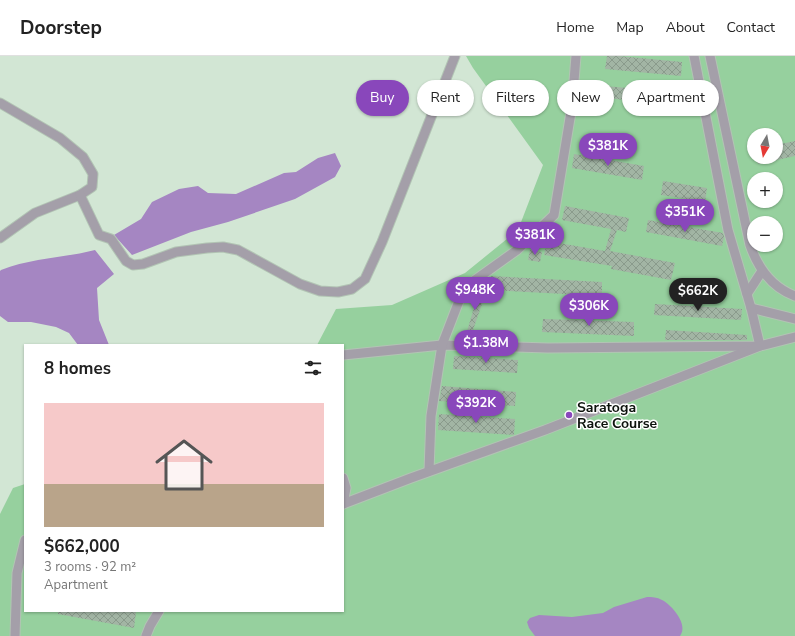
<!DOCTYPE html>
<meta charset="utf-8">
<style>
:root{--surface:#fff;--page:#f6f6f6;--text:#222;--muted:#767676;--line:#e0e0e0;--accent:#8947bb}
body{margin:0;font-family:"Nunito Sans",sans-serif;background:var(--page);color:var(--text);height:100vh;display:flex;flex-direction:column;font-size:15px;white-space:nowrap}
*{box-sizing:border-box;margin:0}
p{font-size:13px;color:var(--muted)}
.icon{flex:none;width:22px;height:22px;fill:none;stroke:currentColor;stroke-width:2;stroke-linecap:round;stroke-linejoin:round}
.map{position:relative;flex:1;overflow:hidden}
.details{position:absolute;left:24px;top:288px;width:320px;height:268px;display:flex;flex-direction:column;background:var(--surface);border-radius:0px;box-shadow:0 1px 3px #0004}
.details>*{flex:none}
.top-card{position:absolute;left:356px;top:24px;width:379px;height:36px;display:flex;gap:8px}
.needle{width:26px;rotate:190deg}
.tools{position:absolute;left:747px;top:72px;display:grid;gap:8px}
.tools a{display:grid;place-items:center;width:36px;height:36px;border-radius:50%;background:var(--surface);box-shadow:0 1px 3px #0004;font-size:20px}
.price{position:absolute;translate:-50% -34px;padding:0 9px;border-radius:14px;background:var(--accent);color:#fff;font-size:13px;line-height:26px;filter:drop-shadow(0 1px 2px #0008)}
.price::after{content:'';position:absolute;left:50%;top:24px;width:12px;height:9px;margin-left:-6px;background:inherit;clip-path:polygon(0 0,100% 0,50% 100%)}
.price.selected{background:#222;color:#fff}
ul{padding:0;list-style:none}
li{display:grid;align-content:center;gap:8px;height:212px;padding:0 20px}
li span{display:grid;place-items:center;height:124px;border-radius:0px;color:#555}
li>.icon{margin-inline-start:auto}
span .icon{width:72px;height:72px;fill:#fffc;stroke-width:1}
li b{font-size:17px}
h2{display:flex;justify-content:space-between;align-items:center;height:48px;padding:0 20px;font-size:17px}
.pill{padding:0 14px;border-radius:18px;background:var(--surface);box-shadow:0 1px 3px #0004;font-size:14px;line-height:36px}
.pill.selected{background:var(--accent);color:#fff}
header{display:flex;align-items:center;gap:24px;box-sizing:border-box;height:56px;padding:0 20px;background:var(--surface);border-bottom:1px solid var(--line)}
header strong{font-size:19px}
nav{display:flex;gap:22px;margin-inline-start:auto;font-size:14px}
.map>svg:first-child{display:block}
</style>
<header>
<strong>Doorstep</strong>
<nav><a>Home</a><a>Map</a><a>About</a><a>Contact</a></nav>
</header>
<div class="map">
<svg width="795" height="580" viewBox="0 0 795 580">
<defs>
<pattern id="building-cross-hatch" width="8" height="8" patternUnits="userSpaceOnUse"><rect width="8" height="8" fill="#a2b5a4"/><path d="M0 0l8 8M0 8l8-8" fill="none" stroke="#8a9b8c"/></pattern>
</defs>
<rect width="100%" height="100%" fill="#d2e6d4"/>
<path fill="#96d09e" fill-rule="evenodd" d="M466,0H795V580H0V458L13,432L25,428V555H343V289H317L336,253L392,249L465,217L518,174L543,109L473,12ZM754,79H776V101H754ZM754,123H776V145H754ZM754,167H776V189H754Z"/>
<g fill="#a586c2">
<path d="M335,97L341,110L335,121L295,143L228,166L191,176L132,199L114,179L141,163L152,146L179,133L198,130L208,137L236,138L284,117L296,116L318,102Z"/>
<path d="M95,194L114,218L97,232L99,264L109,289H78L69,277L56,271L31,266H8L0,260V215L1,214C31,202 64,202 95,194Z"/>
<path d="M647,541C652,541 657,541 662,544C672,549 689,569 680,580H535L529,572L527,566L530,562L539,559L572,561L603,557L614,551Z"/>
</g>
<g fill="url(#building-cross-hatch)">
<path d="M607,0H619L682,6L681,20L605,13Z"/>
<path d="M582,28L673,36L672,48L581,40Z"/>
<path d="M795,85V100L758,108L756,101H776V89Z"/>
<path d="M574,98L644,110L642,124L572,112Z"/>
<path d="M663,125L707,132L705,146L661,139Z"/>
<path d="M565,150L629,162L626,176L617,174L610,195L675,207L671,224L611,213L612,210L544,199L547,185L605,195L611,173L562,164Z"/>
<path d="M648,164L723,177L724,181L722,190L646,176Z"/>
<path d="M530,194L542,196L540,206L528,204Z"/>
<path d="M491,220L602,226V240L490,234Z"/>
<path d="M468,237L484,242L472,277L467,275L476,245L467,242Z"/>
<path d="M655,248L742,253L741,264L654,259Z"/>
<path d="M543,263L634,266V280L542,276Z"/>
<path d="M666,274L747,279V284H665Z"/>
<path d="M454,300L518,304L517,317L453,313Z"/>
<path d="M442,330L516,336L515,350L439,345Z"/>
<path d="M439,358L515,363L514,379L438,374Z"/>
<path d="M58,555H130L136,556L134,572L58,558Z"/>
</g>
<g fill="none" stroke-linecap="round" stroke-linejoin="round">
<g stroke="#b2c4b4" stroke-width="11">
<g id="minor">
<path d="M710,0L750,189C758,212 771,231 795,240"/>
<path d="M0,47L60,82L83,101L93,118L92,131L80,139L35,157L0,182"/>
<path d="M80,139L99,179L111,183L126,205L133,209L143,208L176,196L207,192L223,191L238,194L300,228L320,235L338,236L352,233L365,223L382,186L455,0"/>
<path d="M747,238L762,215"/>
<path d="M751,252L795,263"/>
<path d="M343,299L442,289L548,292L760,290L751,252L728,174L694,0"/>
<path d="M429,415L431,360L442,289L464,232L517,194L554,159L572,50L576,0"/>
<path d="M343,422L346,432L343,448"/>
<path d="M343,448L411,422L545,374L760,290L795,281"/>
<path d="M15,580L17,517L25,484"/>
<path d="M146,580L150,570L159,555"/>
</g>
</g>
<use href="#minor" stroke="#a49fa9" stroke-width="9"/>
</g>
<circle fill="#8947bb" stroke="#fff" stroke-width="1.5" cx="569" cy="359" r="4"/>
<g text-anchor="middle" dominant-baseline="central" stroke-width="3" stroke-linejoin="round" paint-order="stroke">
<g font-size="14" font-weight="bold" fill="#0c120c" stroke="#fff" text-anchor="start">
<text x="577" y="351">Saratoga<tspan x="577" dy="16">Race Course</tspan></text>
</g>
</g>
</svg>
<div class="tools">
<a><svg class="needle" viewBox="-14 -14 28 28"><path d="M0-13l5 13h-10z" fill="#e53935"/><path d="M0 13l5-13h-10z" fill="#767676"/></svg></a>
<a>+</a>
<a>−</a>
</div>
<b class="price" style="left:608px;top:111px">$381K</b>
<b class="price" style="left:685px;top:177px">$351K</b>
<b class="price" style="left:535px;top:200px">$381K</b>
<b class="price" style="left:475px;top:255px">$948K</b>
<b class="price selected" style="left:698px;top:256px">$662K</b>
<b class="price" style="left:589px;top:271px">$306K</b>
<b class="price" style="left:486px;top:308px">$1.38M</b>
<b class="price" style="left:476px;top:368px">$392K</b>
<div class="top-card">
<a class="pill selected">Buy</a>
<a class="pill">Rent</a>
<a class="pill">Filters</a>
<a class="pill">New</a>
<a class="pill">Apartment</a>
</div>
<section class="details">
<h2>8 homes<svg class="icon" aria-label="filters" viewBox="0 0 24 24"><path d="M4 7h16M4 17h16"/><circle cx="9" cy="7" r="2"/><circle cx="15" cy="17" r="2"/></svg></h2>
<ul>
<li><span style="background:linear-gradient(#f6c9c9 65%,#b9a48a 0)"><svg class="icon" aria-label="home" viewBox="0 0 24 24"><path d="M3 11l9-7 9 7M6 9v11h12V9"/></svg></span><div><b>$662,000</b><p>3 rooms · 92 m²</p><p>Apartment</p></div></li>
</ul>
</section>
</div>
